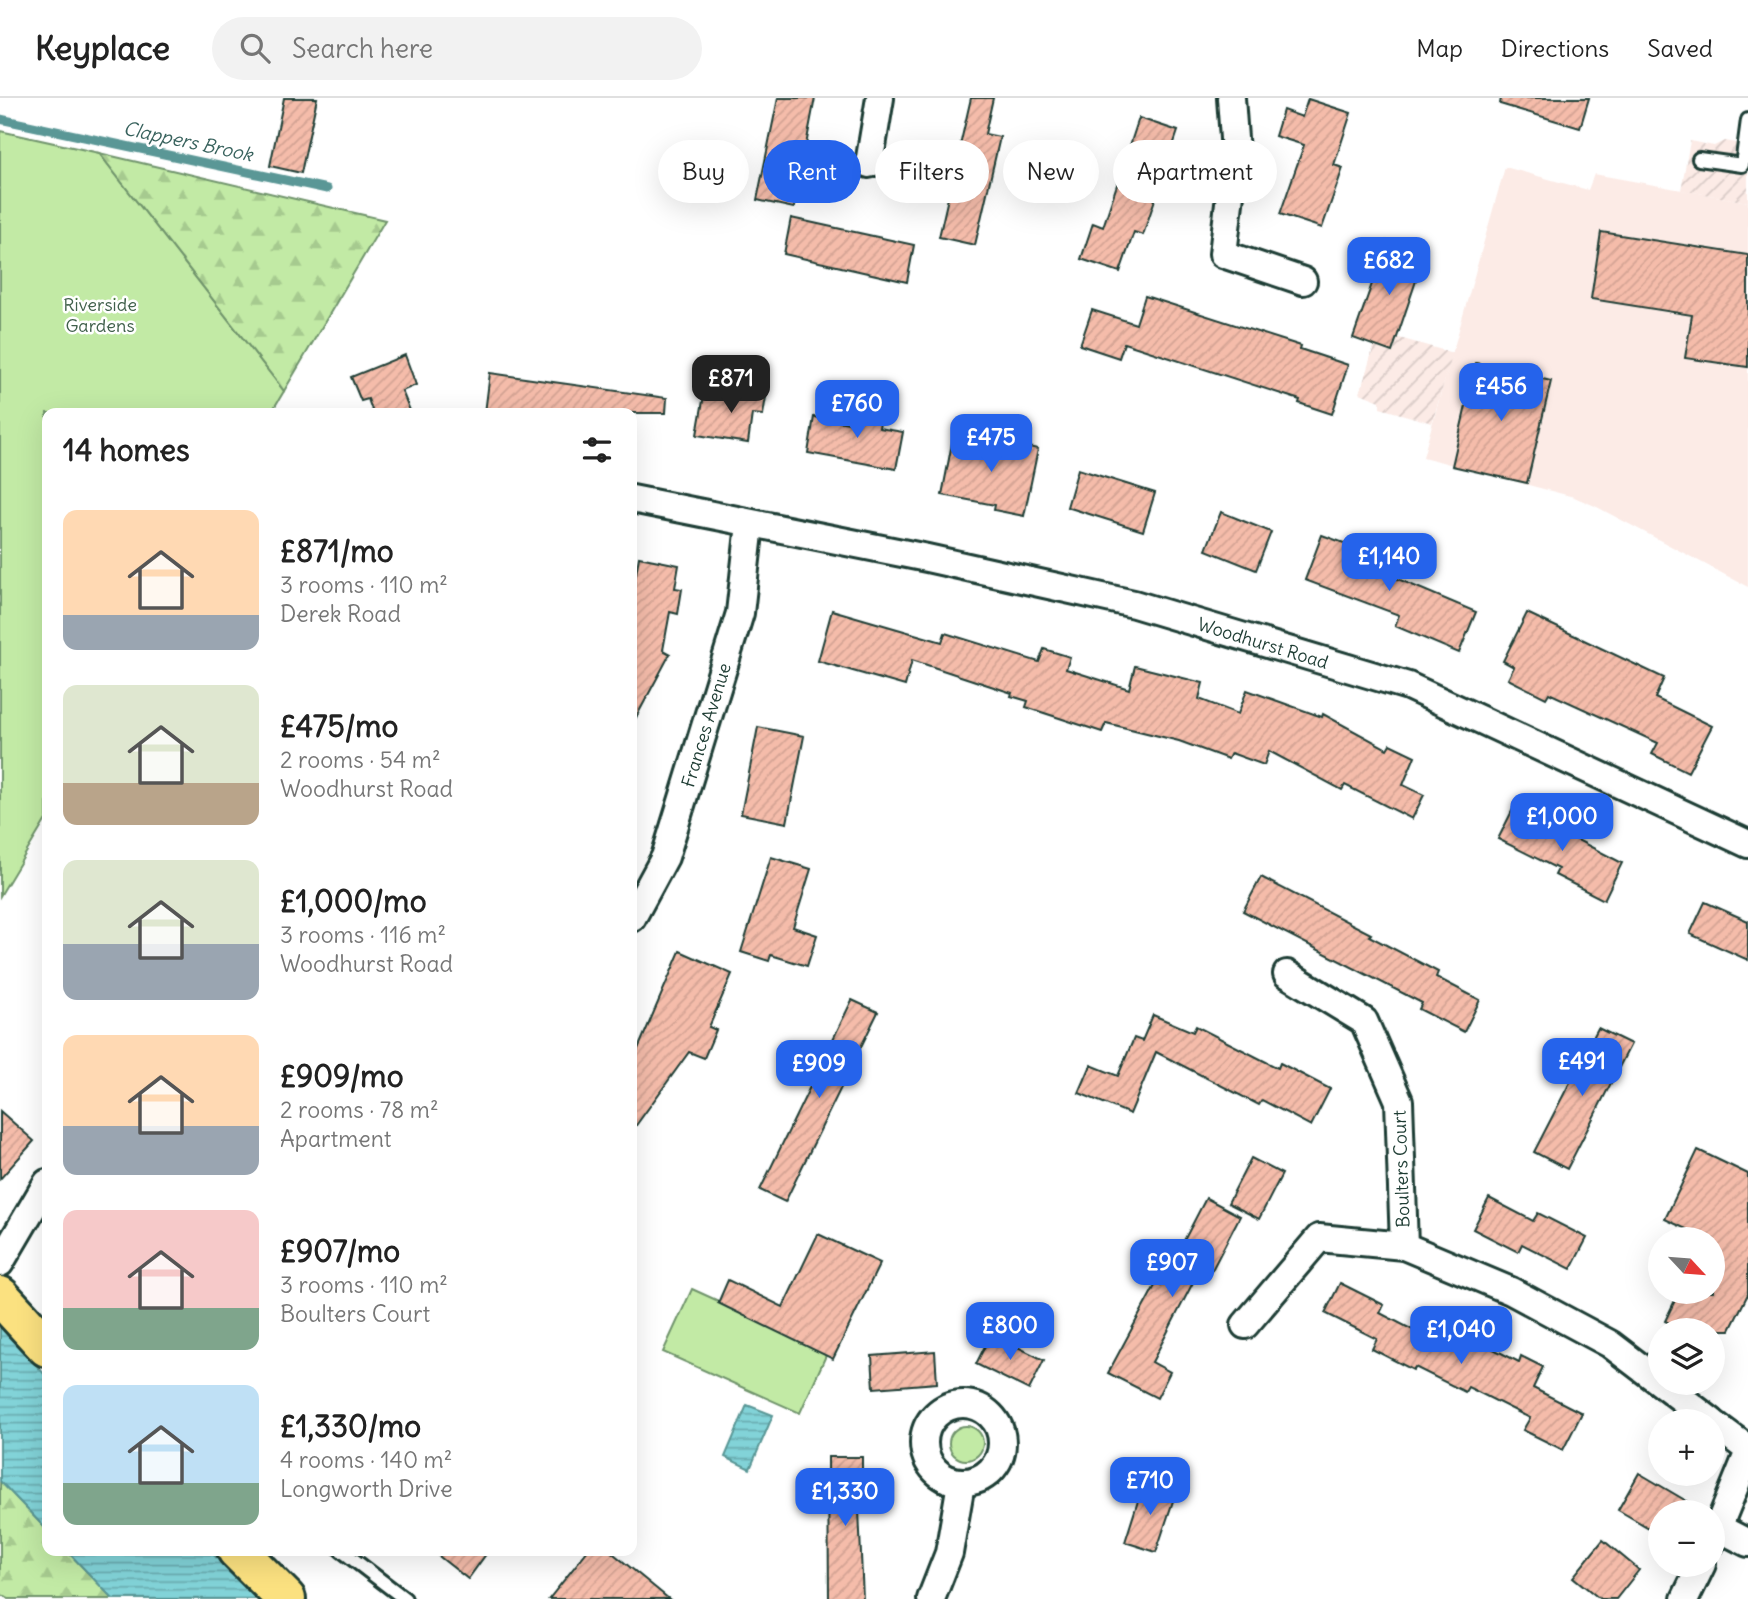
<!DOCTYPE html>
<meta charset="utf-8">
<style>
:root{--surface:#fff;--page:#f2f2f2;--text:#222;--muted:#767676;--line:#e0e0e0;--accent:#2563eb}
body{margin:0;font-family:Delius,sans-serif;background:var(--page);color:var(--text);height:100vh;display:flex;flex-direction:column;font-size:26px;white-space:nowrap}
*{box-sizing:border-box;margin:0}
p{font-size:23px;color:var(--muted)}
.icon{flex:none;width:38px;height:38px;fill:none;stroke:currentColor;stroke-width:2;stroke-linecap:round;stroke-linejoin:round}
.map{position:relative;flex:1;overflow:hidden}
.drawer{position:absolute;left:42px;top:310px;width:595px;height:1148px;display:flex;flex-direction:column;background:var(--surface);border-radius:14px;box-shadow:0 7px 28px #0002}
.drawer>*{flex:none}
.top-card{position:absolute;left:658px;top:42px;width:665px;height:63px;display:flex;gap:14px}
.needle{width:46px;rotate:116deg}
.tools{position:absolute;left:1648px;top:1129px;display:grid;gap:14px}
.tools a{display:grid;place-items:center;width:77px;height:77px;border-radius:50%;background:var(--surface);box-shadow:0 7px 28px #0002;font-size:35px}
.price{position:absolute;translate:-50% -60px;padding:0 16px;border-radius:14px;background:var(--accent);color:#fff;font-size:23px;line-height:46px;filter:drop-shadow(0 2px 4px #0008)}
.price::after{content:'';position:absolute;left:50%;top:42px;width:21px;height:16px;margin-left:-10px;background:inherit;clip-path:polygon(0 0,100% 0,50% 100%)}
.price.current{background:#222;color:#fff}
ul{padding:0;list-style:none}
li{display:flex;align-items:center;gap:21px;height:175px;padding:0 21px}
li span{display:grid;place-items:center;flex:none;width:196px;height:140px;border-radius:14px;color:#555}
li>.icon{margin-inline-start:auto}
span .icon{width:84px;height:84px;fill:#fffc;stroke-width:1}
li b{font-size:30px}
h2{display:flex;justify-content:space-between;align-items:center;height:84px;padding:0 21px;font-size:30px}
.tag{padding:0 24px;border-radius:32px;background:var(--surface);box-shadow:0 7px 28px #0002;font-size:24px;line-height:63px}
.tag.current{background:var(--accent);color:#fff}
header{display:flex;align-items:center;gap:42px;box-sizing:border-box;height:98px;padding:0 35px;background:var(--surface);border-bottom:2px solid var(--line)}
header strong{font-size:33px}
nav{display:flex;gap:38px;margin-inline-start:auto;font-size:24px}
.search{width:490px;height:63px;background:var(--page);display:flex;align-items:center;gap:18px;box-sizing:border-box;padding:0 24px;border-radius:38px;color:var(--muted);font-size:26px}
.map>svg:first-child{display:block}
</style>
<header>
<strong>Keyplace</strong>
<div class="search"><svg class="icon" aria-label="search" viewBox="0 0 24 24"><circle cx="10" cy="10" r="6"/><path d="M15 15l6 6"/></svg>Search here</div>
<nav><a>Map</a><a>Directions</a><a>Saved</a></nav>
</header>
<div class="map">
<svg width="1748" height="1501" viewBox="0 0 1748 1501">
<defs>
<pattern id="industrial-furrows" width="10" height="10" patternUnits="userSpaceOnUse" patternTransform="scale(1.75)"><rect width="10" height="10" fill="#fcebe6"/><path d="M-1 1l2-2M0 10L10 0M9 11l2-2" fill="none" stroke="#d8cac6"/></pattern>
<pattern id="forest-firs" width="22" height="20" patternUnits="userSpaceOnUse" patternTransform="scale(1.75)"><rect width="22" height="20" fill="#c2eaa5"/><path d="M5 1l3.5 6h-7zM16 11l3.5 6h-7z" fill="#a6ca8f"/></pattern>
<pattern id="water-rules" width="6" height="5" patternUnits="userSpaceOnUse" patternTransform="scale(1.75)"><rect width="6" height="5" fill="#82d3d8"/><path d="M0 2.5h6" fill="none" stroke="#6aacb0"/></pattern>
<pattern id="building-hatch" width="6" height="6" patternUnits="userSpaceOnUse" patternTransform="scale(1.75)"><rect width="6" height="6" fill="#f5bcaa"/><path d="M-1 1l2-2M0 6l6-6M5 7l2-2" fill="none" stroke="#d2a293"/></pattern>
</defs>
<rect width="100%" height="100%" fill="#fff"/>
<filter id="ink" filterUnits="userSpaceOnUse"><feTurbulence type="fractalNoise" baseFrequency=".0143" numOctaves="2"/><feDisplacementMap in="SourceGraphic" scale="14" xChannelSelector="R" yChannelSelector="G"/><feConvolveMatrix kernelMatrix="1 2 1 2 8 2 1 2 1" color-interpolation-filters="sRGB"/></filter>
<g filter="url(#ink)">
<path fill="#fcebe6" d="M1505,69L1588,92L1594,76L1748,104V489L1595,408L1574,399L1423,359Z"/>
<g fill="url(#industrial-furrows)">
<path d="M1690,43L1714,48L1724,43L1748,47V104L1681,92Z"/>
<path d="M1378,234L1453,255L1432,325L1380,310V303L1360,295Z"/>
</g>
<g fill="#c2eaa5" stroke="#70946c" stroke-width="2">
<path d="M0,33L99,55L284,293L271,315H47V720L0,798Z"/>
<path d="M692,1191L828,1253L800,1315L663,1254Z"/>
<circle cx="966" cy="1345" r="17"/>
</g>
<g fill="url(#forest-firs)" stroke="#70946c" stroke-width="2">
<path d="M99,55L385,122L284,293Z"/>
<path d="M0,1383L47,1432V1452L67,1453L113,1501H9L0,1496Z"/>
</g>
<g fill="url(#water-rules)" stroke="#5a9796" stroke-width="2">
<path d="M0,1227L47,1279V1432L0,1383Z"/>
<path d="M747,1307L773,1317L750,1371L725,1359Z"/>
<path d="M67,1453H210L256,1501H113Z"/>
</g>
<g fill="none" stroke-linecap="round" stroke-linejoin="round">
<path stroke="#5a9796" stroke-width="9" d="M0,21L327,91"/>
</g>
<g fill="url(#building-hatch)" stroke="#1f3d34" stroke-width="2">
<path d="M284,0H317L301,75L270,68Z"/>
<path d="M778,0H815L794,110L757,102Z"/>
<path d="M971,0H993L985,36L1000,39L975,147L939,139Z"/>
<path d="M1501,0H1589L1580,30L1500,6Z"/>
<path d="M1308,1L1351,15L1334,67L1343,70L1322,130L1280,116L1304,47L1275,38L1283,12L1302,19Z"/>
<path d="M1139,20L1178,33L1143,137L1134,134L1120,174L1081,161L1093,125L1103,129Z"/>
<path d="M791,120L914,147L907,184L784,156Z"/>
<path d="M1601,134L1748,157V269L1685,260L1692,217L1591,201Z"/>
<path d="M1387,143L1425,156L1392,254L1353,240Z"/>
<path d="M1145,198L1301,248L1300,251L1348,267L1332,316L1299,305L1300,302L1124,245L1119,260L1080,247L1092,212L1136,226Z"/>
<path d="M405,257L416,287L402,293L411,315H373L368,301L361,303L351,279Z"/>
<path d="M1476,265L1551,283L1527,385L1452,368Z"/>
<path d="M490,275L667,300L666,315H485Z"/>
<path d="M737,288L767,293L763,317L752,316L748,345L697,337L704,297L735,302Z"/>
<path d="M858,308L882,312L879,330L903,334L896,371L808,355L814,319L855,326Z"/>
<path d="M953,340L994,348L995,342L1038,351L1024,418L994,412L995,407L942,397Z"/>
<path d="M1078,371L1155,395L1143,433L1067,409Z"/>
<path d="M1221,414L1271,434L1256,472L1206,452Z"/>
<path d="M1322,437L1399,465L1393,479L1476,514L1459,555L1395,528L1399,517L1305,482Z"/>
<path d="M639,459L679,467L675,490L682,491L678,516L670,514L663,552L670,556L632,627V498Z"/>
<path d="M832,512L942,544L945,535L1039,564L1044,551L1070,559L1066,571L1129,591L1135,568L1203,585L1199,601L1238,616L1247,592L1322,619L1323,616L1387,651L1390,646L1415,658L1403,687L1424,697L1412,721L1345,687L1342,692L1269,653L1264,667L1231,655L1228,661L1179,643L1106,625L1102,634L1026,609L1028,603L1011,598L1012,595L912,562L905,588L818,563Z"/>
<path d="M1527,515L1664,580L1655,600L1712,628L1688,674L1652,656L1658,645L1549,595L1546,600L1508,581L1514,569L1503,563Z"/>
<path d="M758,629L804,638L787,725L741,716Z"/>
<path d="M1514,709L1622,765L1604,802L1555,777L1558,771L1498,741Z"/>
<path d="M771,759L811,771L793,829L817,837L807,868L771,857L769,863L741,854Z"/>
<path d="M1261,779L1371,836L1369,838L1438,874L1436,879L1480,902L1464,934L1419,911L1422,905L1243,813Z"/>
<path d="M1705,804L1748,823V862L1690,836Z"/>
<path d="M680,853L732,876L709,929L716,932L704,960L689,954L632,1033V965Z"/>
<path d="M852,902L878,914L785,1104L760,1092Z"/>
<path d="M1153,917L1193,934L1196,928L1278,970L1280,965L1330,991L1311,1028L1262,1002L1259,1007L1156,954L1130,1016L1079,995L1091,967L1118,978L1134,940L1142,943Z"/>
<path d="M1598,930L1631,946L1567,1071L1534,1054Z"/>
<path d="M0,1013L34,1043L0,1081Z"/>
<path d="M1698,1052L1748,1076V1196L1730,1232H1684L1665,1223L1679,1194H1713V1141H1707L1665,1121Z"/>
<path d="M1251,1060L1282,1076L1259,1121L1228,1105Z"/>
<path d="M1206,1100L1240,1118L1212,1172L1202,1167L1152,1264L1170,1274L1157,1300L1108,1275L1157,1184L1161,1187Z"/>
<path d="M1489,1100L1533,1123L1538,1115L1587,1140L1571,1171L1522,1146L1518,1154L1473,1131Z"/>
<path d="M818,1136L880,1165L833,1261L718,1205L728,1182L783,1209Z"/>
<path d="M1340,1185L1384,1207L1380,1215L1434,1243L1436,1240L1459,1252L1466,1237L1519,1264L1521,1258L1543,1269L1533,1290L1582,1315L1563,1352L1523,1332L1530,1320L1468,1289L1465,1294L1415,1269L1413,1272L1372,1251L1377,1241L1325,1215Z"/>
<path d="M991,1236L1044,1262L1029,1292L976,1266Z"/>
<path d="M935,1253L937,1285L874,1290L872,1258Z"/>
<path d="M828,1359H862V1412H859L863,1501H829Z"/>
<path d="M1639,1375L1705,1414H1661V1437L1618,1412Z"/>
<path d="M1144,1384L1176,1394L1156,1454L1125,1444Z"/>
<path d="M1603,1442L1639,1472L1616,1501H1600L1573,1479Z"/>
<path d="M431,1452H489L468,1481Z"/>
<path d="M588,1452H609L669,1501H549Z"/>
</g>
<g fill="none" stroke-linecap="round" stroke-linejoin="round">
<g stroke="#1f3d34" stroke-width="18">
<g id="lane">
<path d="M1699,61L1742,67L1748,22"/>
<path d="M341,1452L405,1501"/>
</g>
</g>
<g stroke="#1f3d34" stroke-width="32">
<g id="street">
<path d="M1231,0L1235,54L1223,156L1303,183"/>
<path d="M869,66L880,0"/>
<path d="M632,401L927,460L1134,506L1408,588L1748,746"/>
<path d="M632,820L665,759L740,515L750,426"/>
<path d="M1287,876L1364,923L1399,1003L1404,1148L1511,1193L1610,1246L1711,1323"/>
<path d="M0,1165L47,1085"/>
<path d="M1245,1227L1319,1140L1404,1148"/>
<circle cx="963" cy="1345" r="39"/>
<path d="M1713,1325L1748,1351"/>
<path d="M1719,1430L1748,1445"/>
<path d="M1713,1442L1748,1356"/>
<path d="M931,1501L949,1455L961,1385"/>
<path d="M1685,1501L1702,1466"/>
</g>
</g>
<g stroke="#1f3d34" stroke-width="44">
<g id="primary">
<path d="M0,1198L47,1249"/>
<path d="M237,1452L286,1501"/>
</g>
</g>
<use href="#lane" stroke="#fff" stroke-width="12"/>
<use href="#street" stroke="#fff" stroke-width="26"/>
<use href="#primary" stroke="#fbe180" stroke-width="38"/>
</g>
</g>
<g text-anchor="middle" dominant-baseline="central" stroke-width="5" stroke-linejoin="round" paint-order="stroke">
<g font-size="18" fill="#40604b" stroke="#fff">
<text x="100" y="206">Riverside<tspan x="100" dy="21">Gardens</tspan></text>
</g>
<g font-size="18" fill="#1f3d34" stroke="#fff">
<text transform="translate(1263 545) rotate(17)">Woodhurst Road</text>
<text transform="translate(706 627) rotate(-73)">Frances Avenue</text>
<text transform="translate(1401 1071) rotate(-92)">Boulters Court</text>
</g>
<g font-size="19" font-style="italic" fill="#38625d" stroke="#fff">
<text transform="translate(188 43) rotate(12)">Clappers Brook</text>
</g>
</g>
</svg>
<div class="tools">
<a><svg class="needle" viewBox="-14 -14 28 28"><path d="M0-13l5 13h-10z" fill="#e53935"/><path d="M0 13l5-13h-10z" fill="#767676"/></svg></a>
<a><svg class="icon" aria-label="layers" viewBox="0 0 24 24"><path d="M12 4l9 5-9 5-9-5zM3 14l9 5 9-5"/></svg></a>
<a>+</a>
<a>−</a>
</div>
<b class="price" style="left:1389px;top:199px">£682</b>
<b class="price current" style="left:731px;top:317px">£871</b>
<b class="price" style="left:1501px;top:325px">£456</b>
<b class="price" style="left:857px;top:342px">£760</b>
<b class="price" style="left:991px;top:376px">£475</b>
<b class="price" style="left:1389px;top:495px">£1,140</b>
<b class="price" style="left:1562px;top:755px">£1,000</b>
<b class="price" style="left:1582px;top:1000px">£491</b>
<b class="price" style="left:819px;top:1002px">£909</b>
<b class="price" style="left:1172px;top:1201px">£907</b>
<b class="price" style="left:1010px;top:1264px">£800</b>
<b class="price" style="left:1461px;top:1268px">£1,040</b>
<b class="price" style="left:1150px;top:1419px">£710</b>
<b class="price" style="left:845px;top:1430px">£1,330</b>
<div class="top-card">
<a class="tag">Buy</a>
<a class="tag current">Rent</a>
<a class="tag">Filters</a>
<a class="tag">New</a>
<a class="tag">Apartment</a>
</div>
<section class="drawer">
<h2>14 homes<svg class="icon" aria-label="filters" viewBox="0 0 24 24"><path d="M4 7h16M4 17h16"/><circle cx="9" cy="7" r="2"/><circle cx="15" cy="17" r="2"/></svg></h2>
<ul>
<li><span style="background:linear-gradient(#ffd9b3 75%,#9aa5b1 0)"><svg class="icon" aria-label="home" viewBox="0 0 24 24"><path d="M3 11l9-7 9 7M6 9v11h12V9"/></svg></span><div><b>£871/mo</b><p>3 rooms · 110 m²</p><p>Derek Road</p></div></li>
<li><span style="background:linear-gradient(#dfe7d0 70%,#b9a48a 0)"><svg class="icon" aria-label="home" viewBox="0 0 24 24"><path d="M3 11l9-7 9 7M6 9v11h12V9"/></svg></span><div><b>£475/mo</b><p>2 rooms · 54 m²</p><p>Woodhurst Road</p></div></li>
<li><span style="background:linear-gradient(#dfe7d0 60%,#9aa5b1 0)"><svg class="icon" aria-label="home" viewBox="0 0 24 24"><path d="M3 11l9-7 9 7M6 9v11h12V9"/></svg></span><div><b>£1,000/mo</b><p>3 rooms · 116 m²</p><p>Woodhurst Road</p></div></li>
<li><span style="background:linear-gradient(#ffd9b3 65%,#9aa5b1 0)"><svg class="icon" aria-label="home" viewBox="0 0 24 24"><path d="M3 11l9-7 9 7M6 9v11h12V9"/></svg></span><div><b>£909/mo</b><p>2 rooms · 78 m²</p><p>Apartment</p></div></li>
<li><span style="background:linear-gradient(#f6c9c9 70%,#7fa58c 0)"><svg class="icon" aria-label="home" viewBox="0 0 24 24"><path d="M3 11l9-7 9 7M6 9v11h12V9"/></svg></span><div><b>£907/mo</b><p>3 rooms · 110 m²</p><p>Boulters Court</p></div></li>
<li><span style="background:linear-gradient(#bfe0f5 70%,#7fa58c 0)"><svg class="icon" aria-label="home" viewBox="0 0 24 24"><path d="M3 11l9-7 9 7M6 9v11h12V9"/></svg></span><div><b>£1,330/mo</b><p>4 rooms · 140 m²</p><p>Longworth Drive</p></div></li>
</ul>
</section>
</div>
